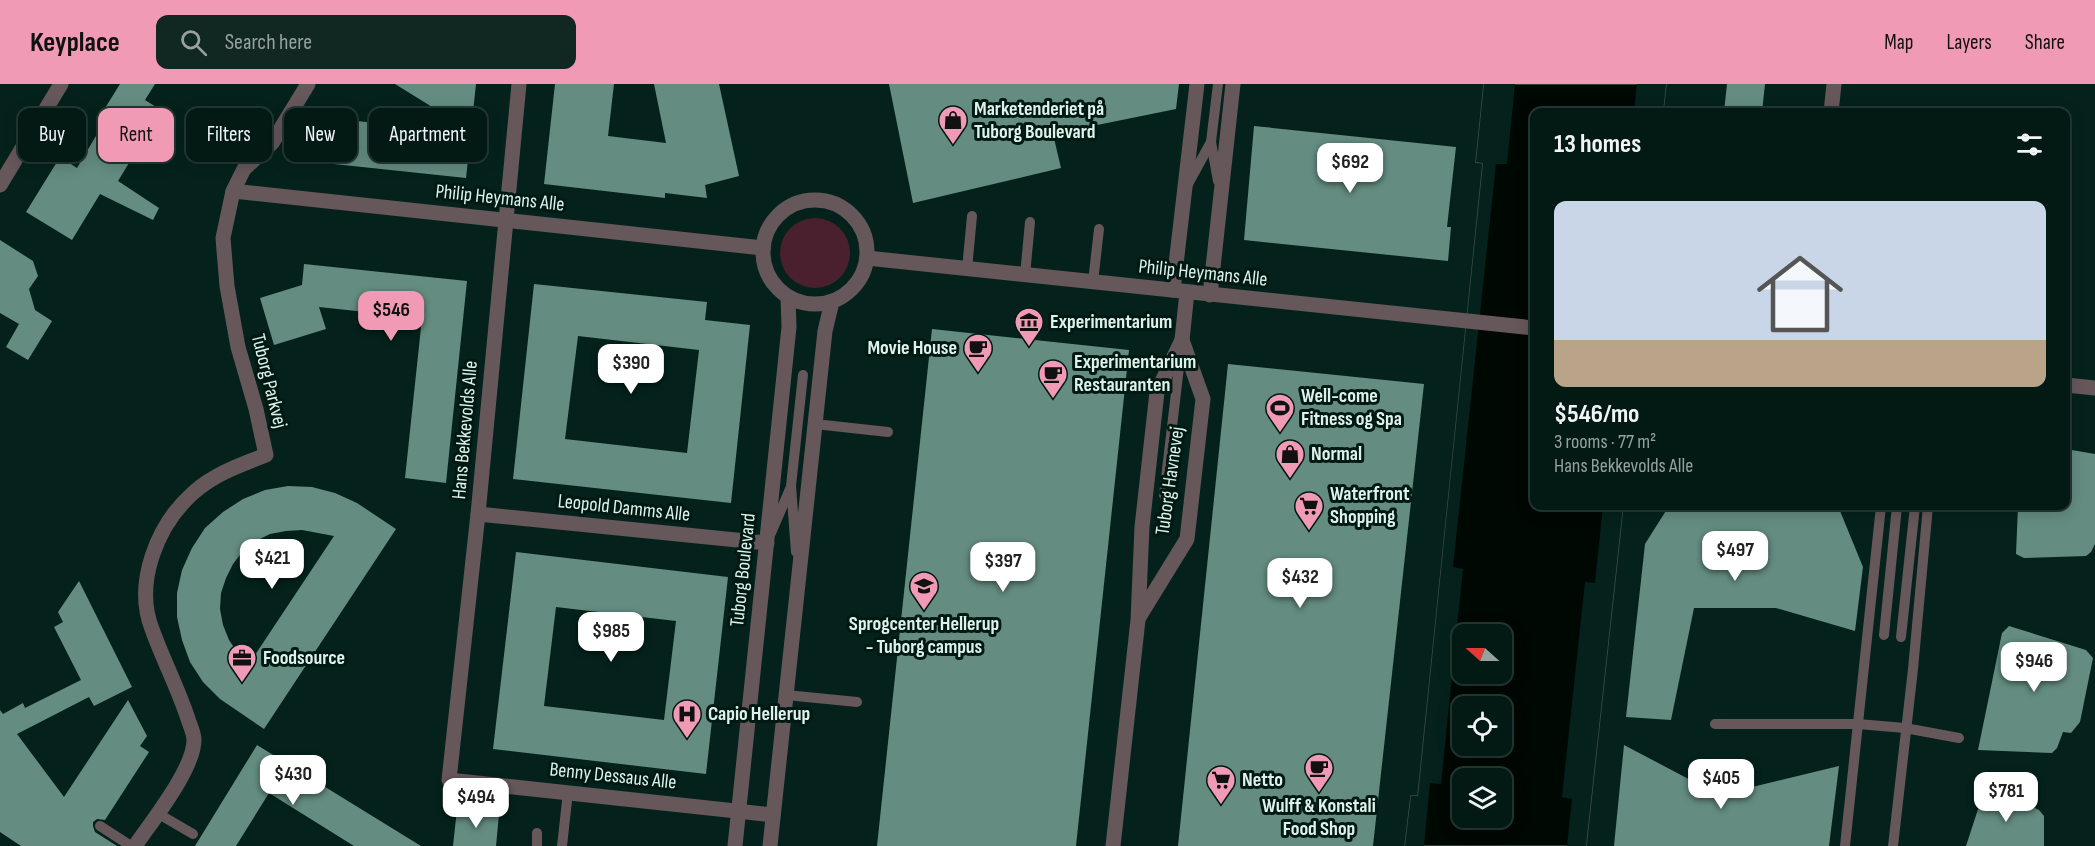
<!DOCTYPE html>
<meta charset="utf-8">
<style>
:root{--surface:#031a14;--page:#112722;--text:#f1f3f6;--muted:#97a1a0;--line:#243834;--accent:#f09ab6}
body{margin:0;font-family:"Sofia Sans Condensed",sans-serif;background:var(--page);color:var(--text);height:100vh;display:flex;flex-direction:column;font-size:22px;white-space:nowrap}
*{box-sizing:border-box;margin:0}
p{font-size:20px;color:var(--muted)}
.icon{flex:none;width:33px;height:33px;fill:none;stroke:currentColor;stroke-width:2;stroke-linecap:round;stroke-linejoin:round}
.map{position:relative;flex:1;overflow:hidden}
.drawer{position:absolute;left:1530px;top:24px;width:540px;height:402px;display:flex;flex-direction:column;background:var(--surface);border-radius:12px;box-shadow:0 3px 15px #0003,0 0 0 2px var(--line)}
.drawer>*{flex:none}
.top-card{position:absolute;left:18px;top:24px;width:570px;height:54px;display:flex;gap:12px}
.needle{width:39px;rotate:291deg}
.tools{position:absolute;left:1452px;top:540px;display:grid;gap:12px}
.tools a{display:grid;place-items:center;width:60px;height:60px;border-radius:12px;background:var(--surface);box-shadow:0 3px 15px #0003,0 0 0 2px var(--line);font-size:30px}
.price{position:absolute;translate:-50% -51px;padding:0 14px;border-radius:12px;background:#fff;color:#222;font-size:20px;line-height:39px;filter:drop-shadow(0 2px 3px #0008)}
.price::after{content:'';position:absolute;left:50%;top:36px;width:18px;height:14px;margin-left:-9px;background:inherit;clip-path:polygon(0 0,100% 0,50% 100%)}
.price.on{background:var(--accent);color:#111}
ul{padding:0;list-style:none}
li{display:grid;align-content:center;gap:12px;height:318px;padding:0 24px}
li+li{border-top:2px solid var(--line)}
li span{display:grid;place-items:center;height:186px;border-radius:12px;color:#555}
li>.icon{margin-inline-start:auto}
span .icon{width:108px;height:108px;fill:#fffc;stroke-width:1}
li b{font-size:26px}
h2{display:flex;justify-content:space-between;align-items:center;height:72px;padding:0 24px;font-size:26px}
.pill{padding:0 21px;border-radius:12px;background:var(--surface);box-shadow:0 3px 15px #0003,0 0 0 2px var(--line);font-size:21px;line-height:54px}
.pill.on{background:var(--accent);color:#111}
header{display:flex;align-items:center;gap:36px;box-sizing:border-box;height:84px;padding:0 30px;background:var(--accent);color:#111}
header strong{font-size:28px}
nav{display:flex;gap:33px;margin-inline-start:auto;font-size:21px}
.search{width:420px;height:54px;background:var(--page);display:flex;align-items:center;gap:15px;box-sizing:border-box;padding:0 21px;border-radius:12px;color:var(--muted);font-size:22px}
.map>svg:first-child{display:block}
</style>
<header>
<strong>Keyplace</strong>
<div class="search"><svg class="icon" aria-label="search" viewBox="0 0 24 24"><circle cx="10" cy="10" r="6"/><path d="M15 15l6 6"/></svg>Search here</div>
<nav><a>Map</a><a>Layers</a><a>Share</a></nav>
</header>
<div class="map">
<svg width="2095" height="762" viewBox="0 0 2095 762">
<rect width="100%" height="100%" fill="#04221b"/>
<circle fill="#4a202f" cx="815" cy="169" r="35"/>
<path fill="#000804" stroke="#424e49" stroke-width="1.5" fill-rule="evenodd" d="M1484,0H1666L1663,28H1534V422H1623L1586,762H1405L1411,712H1418L1483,79L1476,78ZM1462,550H1502V590H1462ZM1462,622H1502V662H1462ZM1462,694H1502V734H1462Z"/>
<g fill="#04221b">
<path d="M1484,0H1515L1507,80H1496L1453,483L1463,485L1441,700L1430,699L1424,762H1405L1411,712H1418L1451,389L1483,79L1476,78Z"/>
<path d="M1637,0H1666L1663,28H1634Z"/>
<path d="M1603,422H1623L1586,762H1567L1572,715L1562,713L1585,498L1595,499Z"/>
</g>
<g fill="#648c80" fill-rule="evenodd">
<path d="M120,0H155L145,16L175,35L160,59L146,51L118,97L159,124L153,136L100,110L72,156L26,128L60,73L77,84L103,40L97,37Z"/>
<path d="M395,0H476L471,47Z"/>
<path d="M555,0H614L608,52L666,59L654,0H719L739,92L705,101L707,114L665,109V114L544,100Z"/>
<path d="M889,0H1179L1176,25L1053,50L1061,84L913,119Z"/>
<path d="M1727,0H1765L1762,28H1724Z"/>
<path d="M328,34L471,49L466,94L315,78L317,51L327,52Z"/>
<path d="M1254,42L1456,63L1447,143H1451L1448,177L1244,156Z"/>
<path d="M0,156L33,177L38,192L29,205L35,226L52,237L28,276L6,263L19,240L0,229Z"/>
<path d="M304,180L467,197L446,399L405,394L422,234L319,223L326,245L274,261L260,214L302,201Z"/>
<path d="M534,200L707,218L705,236L750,241L731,419L513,395ZM578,252L699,266L687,369L565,355Z"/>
<path d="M932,245L1129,266L1076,762H877Z"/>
<path d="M1228,280L1424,300L1373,762H1178Z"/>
<path d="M2066,365L2095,370V460L2091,468L2086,472L2024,474L2016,470L2018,422H2066Z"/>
<path d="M288,402L312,403L335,409L357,419L396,445L264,645L220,615L203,598L190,578L182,556L177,533V509L182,486L192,464L205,444L223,428L243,415L265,406ZM302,446L334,452L247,583L229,556L223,541L220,525L221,509L226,494L233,480L243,467L256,457L270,450L286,447Z"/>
<path d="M1669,422H1838L1863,483L1855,547L1776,524H1694L1671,636L1626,633L1645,460Z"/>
<path d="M516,468L728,493L706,690L493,665ZM556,523L676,537L664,636L544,622Z"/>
<path d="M79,497L132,603L94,622L89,613L17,650L64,713L128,616L147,652L140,662L149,668L105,736L97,735L93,738V742L95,748L117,762H21L0,748V626L3,630L23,619L25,624L81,596L54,543L63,538L58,528Z"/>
<path d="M2009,542L2086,566L2093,574L2080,638L2071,649L2063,648L2057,664L2052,669L1978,666L2002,549Z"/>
<path d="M257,661L421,762H354L269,709L236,762H195Z"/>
<path d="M1624,661L1719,711L1839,682L1829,762H1614Z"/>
<path d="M1992,705L2039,726L2044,732V762H1966L1983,710L1987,706Z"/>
<path d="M457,725L499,730L496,762H453Z"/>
</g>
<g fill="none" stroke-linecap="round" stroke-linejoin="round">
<g stroke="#66575b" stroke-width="10">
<path d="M1218,0L1211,58L1218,97"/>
<path d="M1188,100L1211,58"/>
<path d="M967,185L972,132"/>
<path d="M1025,191L1030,138"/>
<path d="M1093,198L1099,145"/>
<path d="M815,340L888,348"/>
<path d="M1164,411L1181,266"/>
<path d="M771,449L790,405"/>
<path d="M796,468L791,402L803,291"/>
<path d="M1884,551L1897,422"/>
<path d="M1901,553L1915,422"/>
<path d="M786,611L857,618"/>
<path d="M1715,640H1858L1905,644L1959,654"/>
<path d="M157,729L193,750"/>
<path d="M100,742L131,762"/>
<path d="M537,762V749"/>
<path d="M562,762L568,708"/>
<path d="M1845,762L1881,422"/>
<path d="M1893,762L1913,585L1928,422"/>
</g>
<g stroke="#66575b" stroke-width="15">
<path d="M519,0L478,430L449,696L773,731"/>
<path d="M1831,28L1834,0"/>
<path d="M0,101L61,0"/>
<path d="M233,107L763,164"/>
<path d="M1173,206L1197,0"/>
<path d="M1210,211L1233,0"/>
<path d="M478,430L767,459"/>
<path d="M1139,533L1187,455L1203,315L1182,256"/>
<path d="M135,762C152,737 194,685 194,656C194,650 191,643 189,638C179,606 163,576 152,545C134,499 157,441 193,409C214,390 240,381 266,371L256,325L238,263L227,202L223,154L233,107L244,85L272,59L308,0"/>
<path d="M1113,762L1138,536L1142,443L1157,308L1182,256L1187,208"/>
</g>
<g stroke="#66575b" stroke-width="15">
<circle cx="815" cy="168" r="52"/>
<path d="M867,174L1534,244"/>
<path d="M2066,301L2095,304"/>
<path d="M735,762L789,243L788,213"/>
<path d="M770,762L825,247L832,218"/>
</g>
</g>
<defs>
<g id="shop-pin" transform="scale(1.5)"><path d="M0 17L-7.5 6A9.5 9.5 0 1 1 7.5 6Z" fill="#f09ab6" stroke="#001912"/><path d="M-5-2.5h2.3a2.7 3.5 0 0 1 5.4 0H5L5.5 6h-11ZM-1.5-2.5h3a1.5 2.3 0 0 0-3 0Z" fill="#111"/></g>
<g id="museum-pin" transform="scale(1.5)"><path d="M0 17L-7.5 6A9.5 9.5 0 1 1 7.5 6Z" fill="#f09ab6" stroke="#001912"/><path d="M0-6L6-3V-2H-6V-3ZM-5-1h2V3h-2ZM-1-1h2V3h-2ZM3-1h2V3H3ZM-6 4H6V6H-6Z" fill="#111"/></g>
<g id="cafe-pin" transform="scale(1.5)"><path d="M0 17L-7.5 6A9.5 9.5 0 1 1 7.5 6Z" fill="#f09ab6" stroke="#001912"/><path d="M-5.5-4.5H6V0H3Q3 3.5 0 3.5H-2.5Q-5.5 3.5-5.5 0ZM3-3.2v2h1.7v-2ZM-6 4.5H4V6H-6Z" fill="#111"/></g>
<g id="stadium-pin" transform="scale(1.5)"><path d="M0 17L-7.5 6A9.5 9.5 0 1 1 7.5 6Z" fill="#f09ab6" stroke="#001912"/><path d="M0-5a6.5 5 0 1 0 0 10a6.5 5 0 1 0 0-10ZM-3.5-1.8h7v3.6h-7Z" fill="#111"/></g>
<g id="supermarket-pin" transform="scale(1.5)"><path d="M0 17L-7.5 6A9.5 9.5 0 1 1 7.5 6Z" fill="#f09ab6" stroke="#001912"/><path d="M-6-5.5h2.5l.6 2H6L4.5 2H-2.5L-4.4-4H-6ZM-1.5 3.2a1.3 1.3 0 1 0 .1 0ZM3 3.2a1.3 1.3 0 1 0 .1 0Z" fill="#111"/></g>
<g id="school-pin" transform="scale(1.5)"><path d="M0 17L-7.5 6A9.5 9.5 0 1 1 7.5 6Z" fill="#f09ab6" stroke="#001912"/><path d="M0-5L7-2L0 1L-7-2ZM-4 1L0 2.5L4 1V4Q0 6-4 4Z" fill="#111"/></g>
<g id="office-pin" transform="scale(1.5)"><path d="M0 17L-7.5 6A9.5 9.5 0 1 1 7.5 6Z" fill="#f09ab6" stroke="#001912"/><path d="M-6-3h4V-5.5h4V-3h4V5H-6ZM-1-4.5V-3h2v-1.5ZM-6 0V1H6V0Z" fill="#111"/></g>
<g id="hospital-pin" transform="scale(1.5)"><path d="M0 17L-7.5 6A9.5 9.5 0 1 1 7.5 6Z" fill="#f09ab6" stroke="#001912"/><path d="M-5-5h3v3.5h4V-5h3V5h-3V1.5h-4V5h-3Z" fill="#111"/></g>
</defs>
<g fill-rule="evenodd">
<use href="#shop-pin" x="953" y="36"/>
<use href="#museum-pin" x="1029" y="238"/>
<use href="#cafe-pin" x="978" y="264"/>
<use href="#cafe-pin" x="1053" y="290"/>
<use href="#stadium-pin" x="1280" y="324"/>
<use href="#shop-pin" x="1290" y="370"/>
<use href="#supermarket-pin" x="1309" y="422"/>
<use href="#school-pin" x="924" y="502"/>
<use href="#office-pin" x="242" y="574"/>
<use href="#hospital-pin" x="687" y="630"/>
<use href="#cafe-pin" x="1319" y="684"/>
<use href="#supermarket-pin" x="1221" y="696"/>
</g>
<g text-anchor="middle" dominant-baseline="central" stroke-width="6" stroke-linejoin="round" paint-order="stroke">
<g font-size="20" font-weight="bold" fill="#ddf2eb" stroke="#001912" text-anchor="start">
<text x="974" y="25">Marketenderiet på<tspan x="974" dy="23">Tuborg Boulevard</tspan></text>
<text x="1050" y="238">Experimentarium</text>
<text x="957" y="264" text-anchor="end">Movie House</text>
<text x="1074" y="278">Experimentarium<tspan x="1074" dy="23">Restauranten</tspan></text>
<text x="1301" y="312">Well-come<tspan x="1301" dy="23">Fitness og Spa</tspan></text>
<text x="1311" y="370">Normal</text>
<text x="1330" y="410">Waterfront<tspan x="1330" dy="23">Shopping</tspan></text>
<text x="924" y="540" text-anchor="middle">Sprogcenter Hellerup<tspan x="924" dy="23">- Tuborg campus</tspan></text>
<text x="263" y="574">Foodsource</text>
<text x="708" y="630">Capio Hellerup</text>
<text x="1242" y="696">Netto</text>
<text x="1319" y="722" text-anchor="middle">Wulff &amp; Konstali<tspan x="1319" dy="23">Food Shop</tspan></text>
</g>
<g font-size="20" fill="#ddf2eb" stroke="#001912">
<text transform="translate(500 114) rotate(6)">Philip Heymans Alle</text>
<text transform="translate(1203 189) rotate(6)">Philip Heymans Alle</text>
<text transform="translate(269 297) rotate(76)">Tuborg Parkvej</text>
<text transform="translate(465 346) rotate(-85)">Hans Bekkevolds Alle</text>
<text transform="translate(1170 397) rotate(-82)">Tuborg Havnevej</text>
<text transform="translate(624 424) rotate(6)">Leopold Damms Alle</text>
<text transform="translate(743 486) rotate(-84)">Tuborg Boulevard</text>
<text transform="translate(613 692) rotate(6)">Benny Dessaus Alle</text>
</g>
</g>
</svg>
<div class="tools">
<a><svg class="needle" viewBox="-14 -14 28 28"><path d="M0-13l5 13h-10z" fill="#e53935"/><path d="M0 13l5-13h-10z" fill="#97a1a0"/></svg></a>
<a><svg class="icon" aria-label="locate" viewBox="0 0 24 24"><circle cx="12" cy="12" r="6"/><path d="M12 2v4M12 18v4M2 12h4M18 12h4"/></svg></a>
<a><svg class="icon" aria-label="layers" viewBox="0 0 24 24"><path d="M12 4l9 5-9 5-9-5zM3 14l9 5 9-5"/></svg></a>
</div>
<b class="price" style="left:1350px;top:110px">$692</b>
<b class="price on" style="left:391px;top:258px">$546</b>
<b class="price" style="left:631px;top:311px">$390</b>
<b class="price" style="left:1735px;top:498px">$497</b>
<b class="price" style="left:272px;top:506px">$421</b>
<b class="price" style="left:1003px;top:509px">$397</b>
<b class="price" style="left:1300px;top:525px">$432</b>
<b class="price" style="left:611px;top:579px">$985</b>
<b class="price" style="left:2034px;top:609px">$946</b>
<b class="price" style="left:293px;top:722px">$430</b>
<b class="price" style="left:1721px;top:726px">$405</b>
<b class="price" style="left:2006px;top:739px">$781</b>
<b class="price" style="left:476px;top:745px">$494</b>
<div class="top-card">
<a class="pill">Buy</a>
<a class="pill on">Rent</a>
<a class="pill">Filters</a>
<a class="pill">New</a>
<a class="pill">Apartment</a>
</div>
<section class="drawer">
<h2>13 homes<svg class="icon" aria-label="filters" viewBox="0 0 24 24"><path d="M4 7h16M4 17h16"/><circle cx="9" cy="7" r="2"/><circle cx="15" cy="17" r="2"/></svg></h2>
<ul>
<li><span style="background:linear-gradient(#c9d6e8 75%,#b9a48a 0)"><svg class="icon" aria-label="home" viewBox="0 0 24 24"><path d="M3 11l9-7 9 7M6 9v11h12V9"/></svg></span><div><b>$546/mo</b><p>3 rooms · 77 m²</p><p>Hans Bekkevolds Alle</p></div></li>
</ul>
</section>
</div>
